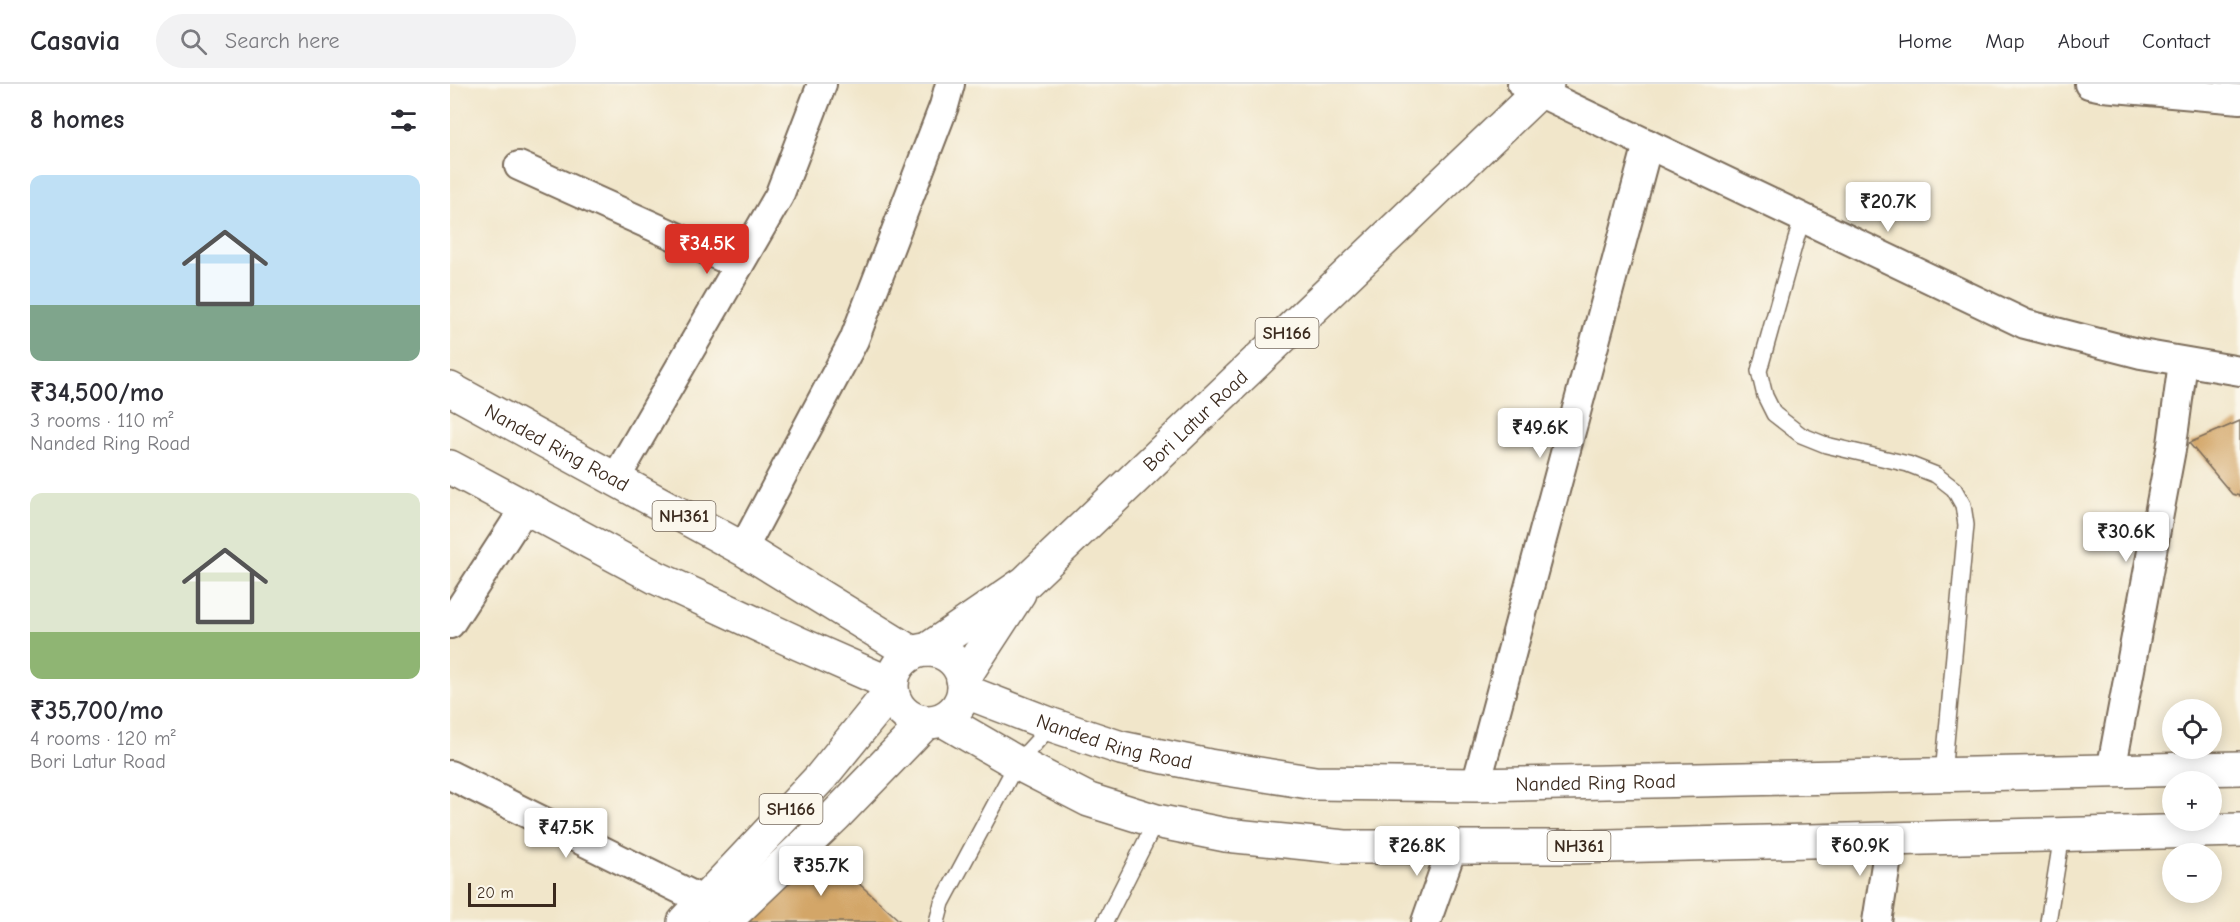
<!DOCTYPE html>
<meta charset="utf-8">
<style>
:root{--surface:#fff;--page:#f2f2f3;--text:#2b2b33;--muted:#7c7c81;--line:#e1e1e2;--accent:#d93025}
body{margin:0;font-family:"Comic Neue",sans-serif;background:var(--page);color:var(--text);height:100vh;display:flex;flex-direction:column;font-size:22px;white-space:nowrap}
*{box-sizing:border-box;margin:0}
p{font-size:20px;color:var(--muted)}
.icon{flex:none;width:33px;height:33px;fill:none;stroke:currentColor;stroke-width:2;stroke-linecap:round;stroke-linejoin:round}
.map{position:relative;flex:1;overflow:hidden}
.side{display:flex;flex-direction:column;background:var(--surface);width:450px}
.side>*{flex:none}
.controls{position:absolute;left:1712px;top:615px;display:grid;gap:12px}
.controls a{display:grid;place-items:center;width:60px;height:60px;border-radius:50%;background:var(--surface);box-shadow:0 3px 15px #0003;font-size:30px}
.scale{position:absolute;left:18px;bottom:15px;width:88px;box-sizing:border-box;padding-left:6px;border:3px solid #3b2a1e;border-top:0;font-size:16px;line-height:21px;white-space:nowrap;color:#3b2a1e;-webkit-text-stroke:4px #fbf7ec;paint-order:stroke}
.price{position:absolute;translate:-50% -51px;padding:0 14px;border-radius:6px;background:#fff;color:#222;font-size:20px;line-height:39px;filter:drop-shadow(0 2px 3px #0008)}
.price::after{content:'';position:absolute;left:50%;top:36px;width:18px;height:14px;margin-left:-9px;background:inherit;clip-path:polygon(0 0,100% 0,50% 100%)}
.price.current{background:var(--accent);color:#fff}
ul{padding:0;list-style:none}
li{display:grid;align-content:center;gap:12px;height:318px;padding:0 30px}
li span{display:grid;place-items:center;height:186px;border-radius:12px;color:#555}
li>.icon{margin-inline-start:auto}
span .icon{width:108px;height:108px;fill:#fffc;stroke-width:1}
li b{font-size:26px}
h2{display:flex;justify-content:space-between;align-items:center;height:72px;padding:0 30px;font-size:26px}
header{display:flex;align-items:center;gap:36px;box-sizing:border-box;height:84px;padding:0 30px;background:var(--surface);border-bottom:2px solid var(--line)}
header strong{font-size:28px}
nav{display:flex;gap:33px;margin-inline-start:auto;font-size:21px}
.search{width:420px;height:54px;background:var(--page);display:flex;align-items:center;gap:15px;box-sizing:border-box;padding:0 21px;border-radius:33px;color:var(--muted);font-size:22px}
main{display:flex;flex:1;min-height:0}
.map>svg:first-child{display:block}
</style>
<header>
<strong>Casavia</strong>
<div class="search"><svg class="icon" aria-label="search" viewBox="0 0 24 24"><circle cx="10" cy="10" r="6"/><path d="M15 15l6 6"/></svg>Search here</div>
<nav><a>Home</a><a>Map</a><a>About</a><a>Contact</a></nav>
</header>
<main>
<section class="side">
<h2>8 homes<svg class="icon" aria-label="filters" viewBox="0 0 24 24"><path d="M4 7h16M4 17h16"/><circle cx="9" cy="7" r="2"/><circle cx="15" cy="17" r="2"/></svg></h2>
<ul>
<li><span style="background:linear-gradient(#bfe0f5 70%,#7fa58c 0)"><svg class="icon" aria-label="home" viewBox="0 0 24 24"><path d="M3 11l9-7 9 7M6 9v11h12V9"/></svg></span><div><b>₹34,500/mo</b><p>3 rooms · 110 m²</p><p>Nanded Ring Road</p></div></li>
<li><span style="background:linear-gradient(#dfe7d0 75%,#8fb573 0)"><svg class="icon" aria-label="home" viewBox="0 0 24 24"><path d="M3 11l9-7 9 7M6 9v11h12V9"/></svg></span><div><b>₹35,700/mo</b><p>4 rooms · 120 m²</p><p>Bori Latur Road</p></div></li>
</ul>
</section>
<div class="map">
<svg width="1790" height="838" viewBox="0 0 1790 838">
<rect width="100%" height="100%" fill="#fbf7ec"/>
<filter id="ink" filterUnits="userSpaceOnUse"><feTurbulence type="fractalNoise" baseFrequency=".0167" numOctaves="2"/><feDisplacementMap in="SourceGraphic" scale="12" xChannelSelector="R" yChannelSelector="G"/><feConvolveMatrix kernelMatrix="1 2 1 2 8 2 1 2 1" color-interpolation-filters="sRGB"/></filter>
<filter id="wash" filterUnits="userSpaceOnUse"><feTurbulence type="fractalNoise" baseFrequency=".008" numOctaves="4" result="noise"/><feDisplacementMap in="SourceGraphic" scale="24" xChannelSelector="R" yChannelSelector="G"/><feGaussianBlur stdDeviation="1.35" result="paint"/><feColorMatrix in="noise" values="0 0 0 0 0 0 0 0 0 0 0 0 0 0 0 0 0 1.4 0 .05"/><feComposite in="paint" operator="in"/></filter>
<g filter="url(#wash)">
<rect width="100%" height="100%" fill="#f1e6ca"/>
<g id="blocks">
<g fill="#d3a667">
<path d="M1790,337V412L1782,410L1739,359Z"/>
<path d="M370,764L451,838H293Z"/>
</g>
</g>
</g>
<g filter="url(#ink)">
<use href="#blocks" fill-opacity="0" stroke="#7b6c5a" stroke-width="1.5"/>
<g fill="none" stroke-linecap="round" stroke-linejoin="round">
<g stroke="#7b6c5a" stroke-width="18">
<g id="service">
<path d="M1352,134L1309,287L1315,312L1324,330L1351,351L1376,361L1458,380L1486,391L1504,405L1513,421L1516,441L1493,691"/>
<path d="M487,838L492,819L567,679L602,641"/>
<path d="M655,838L706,737"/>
<path d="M1598,838L1612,751"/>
</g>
</g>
<g stroke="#7b6c5a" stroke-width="32">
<g id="minor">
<path d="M1072,0L1575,240L1691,270L1790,287"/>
<path d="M1639,0L1653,3L1790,15"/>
<path d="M69,82L289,181"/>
<path d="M166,394L329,112L372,0"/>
<path d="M293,465L404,256L494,22L500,0"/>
<path d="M0,540L75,424"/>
<path d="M1661,687L1722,360L1733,278"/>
<path d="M0,691L254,817"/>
<path d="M1026,701L1198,60"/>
<path d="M976,838L1002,764"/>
<path d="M1427,838L1440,755"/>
</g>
</g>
<g stroke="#7b6c5a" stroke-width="36">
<g id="primary">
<path id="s1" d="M477,566L576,498L1097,0"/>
<path d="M513,595L569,509"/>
<path d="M234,838L371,693L441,607"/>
<path d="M274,838L386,731L475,639"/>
</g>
</g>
<g stroke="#7b6c5a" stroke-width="36">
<g id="trunk">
<path id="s2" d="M0,305L293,465L462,569"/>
<path d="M0,383L207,494L350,560L441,600"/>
<circle cx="478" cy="602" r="36"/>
<path id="s3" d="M514,607L602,641L671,664L759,682L865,699L1026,701L1790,684"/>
<path d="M493,636L567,679L639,716L706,737L776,751L895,763H1120L1790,746"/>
</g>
</g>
<use href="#service" stroke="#fff" stroke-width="15"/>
<use href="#minor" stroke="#fff" stroke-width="28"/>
<use href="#primary" stroke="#fff" stroke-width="33"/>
<use href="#trunk" stroke="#fff" stroke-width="33"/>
</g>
</g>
<g text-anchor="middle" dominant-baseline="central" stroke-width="5" stroke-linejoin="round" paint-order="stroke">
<g fill="#fbf7ec" stroke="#75685c" stroke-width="1.5">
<rect x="805.5" y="234" width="63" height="30" rx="4.5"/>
<rect x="202.5" y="417" width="63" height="30" rx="4.5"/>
<rect x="309.5" y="710" width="63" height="30" rx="4.5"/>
<rect x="1097.5" y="747" width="63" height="30" rx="4.5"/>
</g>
<g font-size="18" font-weight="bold" fill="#3b2a1e">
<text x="837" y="249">SH166</text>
<text x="234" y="432">NH361</text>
<text x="341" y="725">SH166</text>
<text x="1129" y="762">NH361</text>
</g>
<g font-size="20" fill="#3b2a1e" stroke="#fbf7ec">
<text stroke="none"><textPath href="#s1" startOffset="354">Bori Latur Road</textPath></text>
<text stroke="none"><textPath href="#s2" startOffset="122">Nanded Ring Road</textPath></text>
<text stroke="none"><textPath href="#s3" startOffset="159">Nanded Ring Road</textPath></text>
<text stroke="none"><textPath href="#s3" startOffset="645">Nanded Ring Road</textPath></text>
</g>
</g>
</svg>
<div class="controls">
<a><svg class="icon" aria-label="locate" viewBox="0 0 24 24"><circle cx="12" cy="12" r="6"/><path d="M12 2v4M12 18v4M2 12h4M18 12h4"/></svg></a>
<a>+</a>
<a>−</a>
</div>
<div class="scale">20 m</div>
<b class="price" style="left:1438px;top:149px">₹20.7K</b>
<b class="price current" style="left:257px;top:191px">₹34.5K</b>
<b class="price" style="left:1090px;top:375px">₹49.6K</b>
<b class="price" style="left:1676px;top:479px">₹30.6K</b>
<b class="price" style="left:116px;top:775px">₹47.5K</b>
<b class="price" style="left:967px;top:793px">₹26.8K</b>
<b class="price" style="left:1410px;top:793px">₹60.9K</b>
<b class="price" style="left:371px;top:813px">₹35.7K</b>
</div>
</main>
